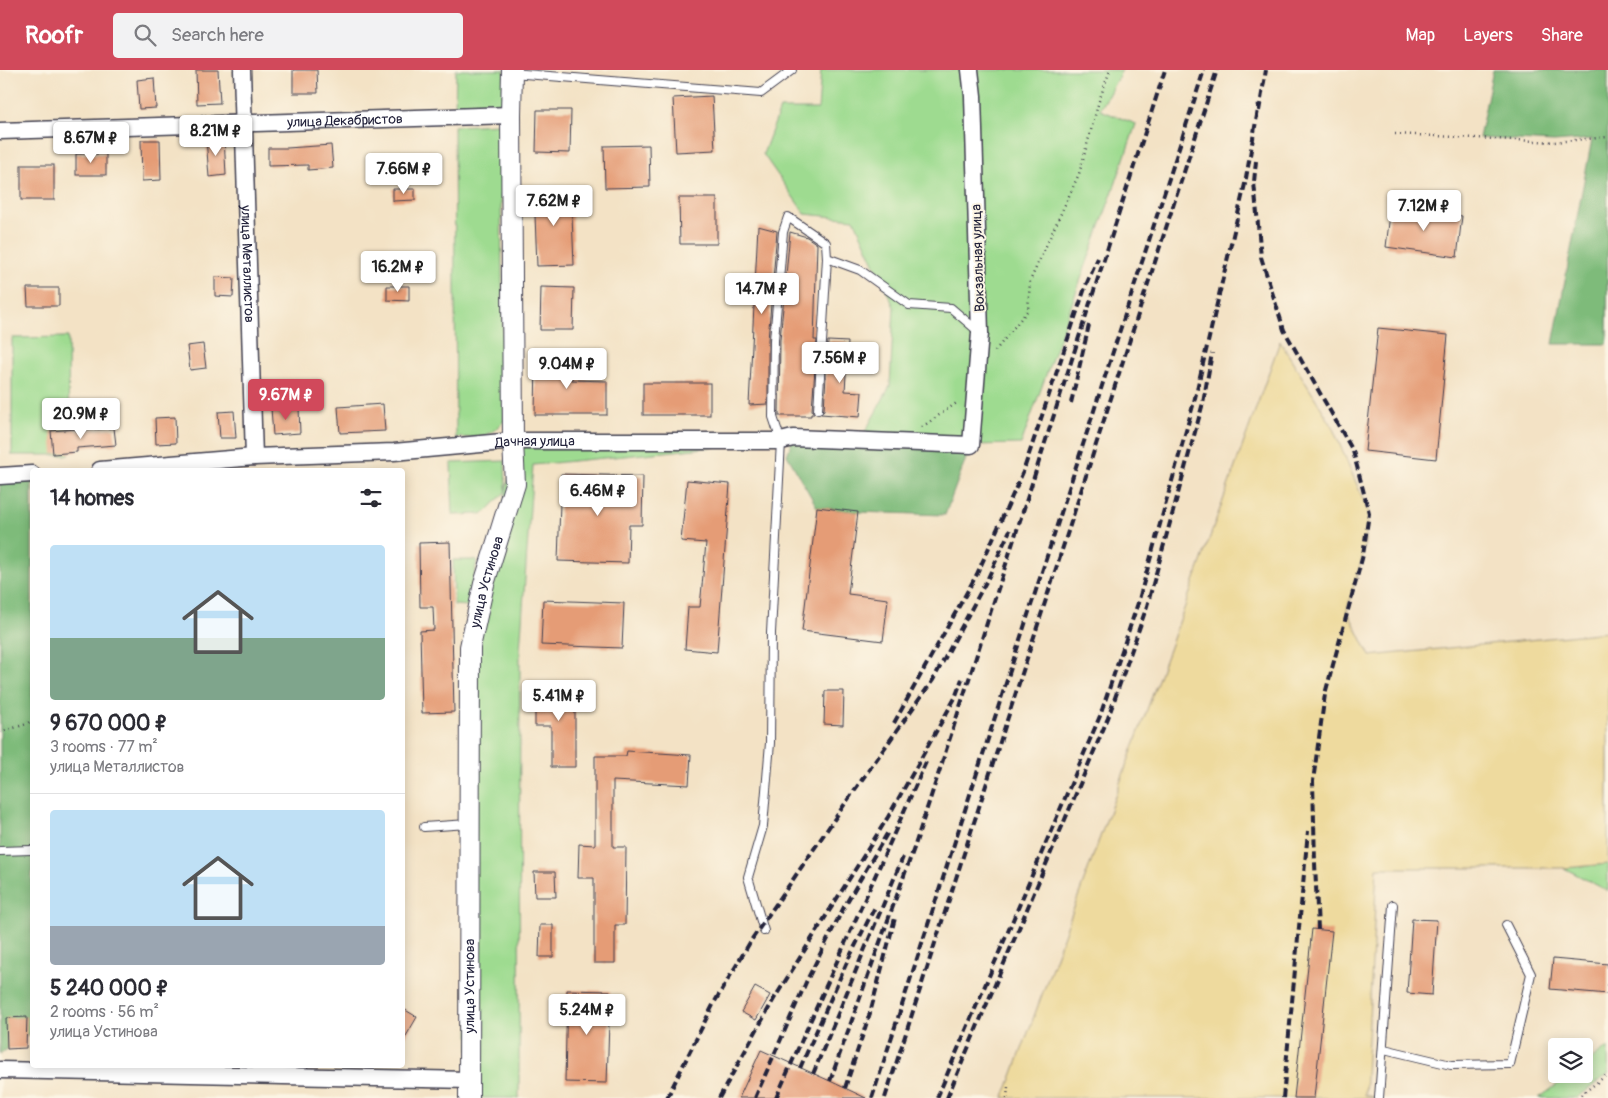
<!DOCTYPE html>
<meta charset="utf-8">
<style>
:root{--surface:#fff;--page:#f2f2f3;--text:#2b2b33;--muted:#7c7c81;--line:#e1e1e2;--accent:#d1495b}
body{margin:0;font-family:Pangolin,sans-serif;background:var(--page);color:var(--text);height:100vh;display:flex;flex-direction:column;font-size:19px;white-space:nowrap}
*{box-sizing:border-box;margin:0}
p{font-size:16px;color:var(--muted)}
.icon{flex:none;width:28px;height:28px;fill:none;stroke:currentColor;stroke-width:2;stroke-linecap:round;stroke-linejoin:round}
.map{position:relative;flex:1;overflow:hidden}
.drawer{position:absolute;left:30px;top:398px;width:375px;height:600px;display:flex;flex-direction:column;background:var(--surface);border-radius:5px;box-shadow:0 2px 12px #0003}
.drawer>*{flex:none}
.controls{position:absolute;left:1548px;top:968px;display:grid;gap:10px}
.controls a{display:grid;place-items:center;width:45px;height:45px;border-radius:5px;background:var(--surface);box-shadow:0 2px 12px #0003;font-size:25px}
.price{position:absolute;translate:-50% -42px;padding:0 11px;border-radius:5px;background:#fff;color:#222;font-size:16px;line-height:32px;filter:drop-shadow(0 1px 2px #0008)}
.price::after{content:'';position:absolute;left:50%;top:30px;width:15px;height:11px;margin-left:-8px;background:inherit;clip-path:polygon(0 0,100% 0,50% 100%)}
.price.current{background:var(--accent);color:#fff}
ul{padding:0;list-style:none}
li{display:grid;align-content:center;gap:10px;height:265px;padding:0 20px}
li+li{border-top:1px solid var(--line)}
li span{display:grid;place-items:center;height:155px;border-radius:5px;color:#555}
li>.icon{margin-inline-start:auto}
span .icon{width:90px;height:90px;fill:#fffc;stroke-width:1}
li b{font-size:21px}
h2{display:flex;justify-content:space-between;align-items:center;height:60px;padding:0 20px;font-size:21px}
header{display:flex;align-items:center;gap:30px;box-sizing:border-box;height:70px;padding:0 25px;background:var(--accent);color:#fff}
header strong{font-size:24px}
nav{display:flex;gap:28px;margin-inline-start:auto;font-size:18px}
.search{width:350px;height:45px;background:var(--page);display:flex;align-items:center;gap:12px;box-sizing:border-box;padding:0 18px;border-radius:5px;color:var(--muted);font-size:19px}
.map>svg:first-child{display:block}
</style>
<header>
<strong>Roofr</strong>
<div class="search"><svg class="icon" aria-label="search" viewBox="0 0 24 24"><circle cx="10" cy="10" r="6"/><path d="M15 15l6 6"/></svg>Search here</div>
<nav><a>Map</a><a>Layers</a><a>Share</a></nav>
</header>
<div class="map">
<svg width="1608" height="1028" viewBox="0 0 1608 1028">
<rect width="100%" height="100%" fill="#fcf5e5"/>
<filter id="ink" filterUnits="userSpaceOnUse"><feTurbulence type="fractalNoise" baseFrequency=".02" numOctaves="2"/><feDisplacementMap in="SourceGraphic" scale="10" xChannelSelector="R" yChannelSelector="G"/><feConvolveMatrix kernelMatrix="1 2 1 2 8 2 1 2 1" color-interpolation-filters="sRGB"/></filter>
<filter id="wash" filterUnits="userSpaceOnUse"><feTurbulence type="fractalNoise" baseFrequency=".0096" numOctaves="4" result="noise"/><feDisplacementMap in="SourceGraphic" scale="20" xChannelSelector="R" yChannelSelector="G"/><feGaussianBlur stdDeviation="1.12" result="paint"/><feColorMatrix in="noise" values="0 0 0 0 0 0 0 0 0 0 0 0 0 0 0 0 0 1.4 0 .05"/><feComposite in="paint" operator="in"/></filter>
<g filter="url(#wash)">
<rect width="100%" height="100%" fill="#f3e2c5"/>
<g fill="#9edb90" stroke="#607e66">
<path d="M456,0H505L502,42L455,43Z"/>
<path d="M821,0H1122L1100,40L1136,54L1115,115L1021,374L971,375L860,371L890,316L894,237L854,149L805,144L763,84L780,39H818Z"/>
<path d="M500,54L504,351C488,369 479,367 456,368L454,56Z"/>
<path d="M68,267L69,385H12V268Z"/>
<path d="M517,374L715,377L533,395L520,580L519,1028H469L470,577Z"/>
<path d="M505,391L506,421L487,441L481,444L453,445L451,393Z"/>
<path d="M453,490H477L469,536L454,535Z"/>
<path d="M1608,794V821L1564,798Z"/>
<path d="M1608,977V1004L1577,1028H1539L1572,1004H1584V995Z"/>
</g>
<g fill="#7ebb7a" stroke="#506e5a">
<path d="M1493,0H1608L1607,274H1553L1592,69L1554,72L1479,68Z"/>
<path d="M793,368L971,375L945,445L858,442L817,437L787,385Z"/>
<path d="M32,404V962L0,984V406Z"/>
</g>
<path fill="#eeda9e" stroke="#887e6c" d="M1280,271L1331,354L1369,443L1363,485L1347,540L1370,586L1608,562V794L1564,798H1377L1365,1025L1378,1028H1003L1008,1017L1191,520Z"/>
<g id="blocks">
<g fill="#e59c76">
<path d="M196,0H218L220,33L197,34Z"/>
<path d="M293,0H317L318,23H293Z"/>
<path d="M154,8L156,38L139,39L137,10Z"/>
<path d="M712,26L715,80L676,82L673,28Z"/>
<path d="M537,40H571L570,83L536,82Z"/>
<path d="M224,67L226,105L209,107L206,68Z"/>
<path d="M141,70H160L161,110L142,111Z"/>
<path d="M331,75L333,98L308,100V95L268,96V78H287Z"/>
<path d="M649,75L650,117L605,118L604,76Z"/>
<rect x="76" y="84" width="30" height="21"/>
<rect x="21" y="95" width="33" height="35"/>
<path d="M393,119H415V130L393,131Z"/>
<path d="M571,119L574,195L537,196L534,120Z"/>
<path d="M679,128H717V174H680Z"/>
<path d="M1391,136L1462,146L1457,187L1386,177Z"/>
<path d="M758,156L777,161L768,270V334L749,335Z"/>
<path d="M790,162L807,167L817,174L814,270H817L812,340L814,344H811V346H779L780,270Z"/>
<path d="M215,207L234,208L233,227L215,226Z"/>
<path d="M387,216H409V231L387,230Z"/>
<path d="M541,217L574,218L573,260H540Z"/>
<path d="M27,218H59V236H28Z"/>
<path d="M1378,258L1448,265L1436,389L1365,381Z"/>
<path d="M828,271L848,272L845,321L862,322L860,347L821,344L824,340Z"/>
<path d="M203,274L206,298L190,300L187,276Z"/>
<path d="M536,286H572V310L607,311V345H535Z"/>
<rect x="643" y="313" width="67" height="32"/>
<path d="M383,334L385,361L340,363L338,337Z"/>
<path d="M271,338H299L300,363L273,365Z"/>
<path d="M234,341L236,368H220L218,342Z"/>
<path d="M175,347L176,373L156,374L155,348Z"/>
<path d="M114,358L116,375L77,378V382L53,384L51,361L76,359V361Z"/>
<path d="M561,404L643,406L642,455H629L628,493L558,491Z"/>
<path d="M687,410L730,414L717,582L685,579L688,537H700L706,473L681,471Z"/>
<path d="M817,437L858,442L848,524L888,529L883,571L802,561Z"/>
<path d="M450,472L454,642L422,643L420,561L434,560L433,537H420L419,473Z"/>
<path d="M543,530L624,533L622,578L541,575Z"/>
<path d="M550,614H575V697H551V656H535V625H550Z"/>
<path d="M825,621H844L843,655L824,654Z"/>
<path d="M627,681L691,685L689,715L613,711V777H626L625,855H615V893H594V808H578L579,774L595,775V686H626Z"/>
<path d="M534,802H555L556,827H535Z"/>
<path d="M1412,849L1437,850L1432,925L1407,923Z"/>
<path d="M540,855H553V887H539Z"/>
<path d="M1312,859L1332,861L1314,1028H1294Z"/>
<path d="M1553,889L1608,894V924L1550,919Z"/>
<path d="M755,917L770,925L756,950L741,942Z"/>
<path d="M567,920L610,921L607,1013L565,1012Z"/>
<path d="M402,938L417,947L402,973Z"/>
<path d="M27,947L26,978L7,979L6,948Z"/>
<path d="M761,980L830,1011L866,1028H739Z"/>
</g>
</g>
</g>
<g filter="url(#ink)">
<use href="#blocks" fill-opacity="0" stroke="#413f50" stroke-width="1"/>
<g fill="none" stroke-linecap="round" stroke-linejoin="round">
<g stroke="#413f50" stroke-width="10">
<g id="service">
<path d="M512,3L761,23L792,0"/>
<path d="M818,340L827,188"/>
<path d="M424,757L468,754"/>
<path d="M0,781L32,780"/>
<path d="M764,861L748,807L763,756L770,673L771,563L781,371L773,347L774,270L783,162L788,147L826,173L827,188L860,200L909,235L951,238L979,262"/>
<path d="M1384,979L1451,995L1510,994L1531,904L1506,855"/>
<path d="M1379,1028L1393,835"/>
</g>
</g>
<g stroke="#413f50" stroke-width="19">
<g id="minor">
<path id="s1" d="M242,0L254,387"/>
<path id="s2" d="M0,61L511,45"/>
<path id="s3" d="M100,400L254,387L394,382L513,371H781L793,368L971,375L980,263L973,26L970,0"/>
<path d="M0,406L32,404"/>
<path d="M0,1000L469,1010"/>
</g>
</g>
<g stroke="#413f50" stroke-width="22">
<g id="tertiary">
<path id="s4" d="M469,1028L470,577L484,514L515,414L513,371L511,45L512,0"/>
</g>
</g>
<g stroke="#413f50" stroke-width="2.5" stroke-dasharray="1 4" stroke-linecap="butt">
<path d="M1395,64L1554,72L1608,67"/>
<path d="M995,281L1028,240L1030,211L1079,104L1099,31L1110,0"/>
<path d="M922,357L958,332"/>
<path d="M0,662L27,654L32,650"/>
<path d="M1007,1028L1008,1017"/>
<path d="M1577,1028L1608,1004"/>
</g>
<use href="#service" stroke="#fff" stroke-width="8"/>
<use href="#minor" stroke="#fff" stroke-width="16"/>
<use href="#tertiary" stroke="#fff" stroke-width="20"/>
<g stroke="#22223b" stroke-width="4" stroke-dasharray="8 4" stroke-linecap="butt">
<path d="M1259,41L1266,0"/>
<path d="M1256,91L1254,112L1261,187L1284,260L1353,381L1369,443L1363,485L1325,624L1313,711L1315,793L1318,860"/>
<path d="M1071,333L1089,255"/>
<path d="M894,653L977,504L1023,402L1086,215L1098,188"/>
<path d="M800,998L847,892L875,837"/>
<path d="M813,1004L903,787"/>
<path d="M830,1011L914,778L940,699L1165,0"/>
<path d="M845,1018L870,943L895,848"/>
<path d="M667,1028L714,933L752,869L851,725L933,610L988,508L1010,460"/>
<path d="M719,1028L774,929L888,747L955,628L962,609"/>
<path d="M755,1028L807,910L844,837L888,762"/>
<path d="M776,1028L926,692"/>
<path d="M872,1028L1204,0"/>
<path d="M885,1028L1217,0"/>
<path d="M937,1028L1100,646L1138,533L1194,332L1245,114L1259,34"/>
<path d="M947,1028L1108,648L1147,536L1203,333L1212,283"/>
<path d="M1283,1028L1308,761"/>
</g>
</g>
</g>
<g text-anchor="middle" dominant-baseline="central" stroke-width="4" stroke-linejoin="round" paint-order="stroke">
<g font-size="14" fill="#22223b" stroke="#fcf5e5">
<text stroke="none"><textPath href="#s2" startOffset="345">улица Декабристов</textPath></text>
<text transform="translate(978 188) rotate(-92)">Вокзальная улица</text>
<text stroke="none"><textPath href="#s1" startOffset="194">улица Металлистов</textPath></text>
<text stroke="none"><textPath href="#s3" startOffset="436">Дачная улица</textPath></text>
<text stroke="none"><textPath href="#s4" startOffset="518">улица Устинова</textPath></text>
<text stroke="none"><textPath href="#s4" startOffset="112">улица Устинова</textPath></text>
</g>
</g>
</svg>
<div class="controls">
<a><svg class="icon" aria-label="layers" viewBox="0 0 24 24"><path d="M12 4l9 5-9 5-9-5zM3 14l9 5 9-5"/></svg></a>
</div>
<b class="price" style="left:216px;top:87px">8.21M ₽</b>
<b class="price" style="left:91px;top:94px">8.67M ₽</b>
<b class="price" style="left:404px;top:125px">7.66M ₽</b>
<b class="price" style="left:554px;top:157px">7.62M ₽</b>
<b class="price" style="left:1424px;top:162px">7.12M ₽</b>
<b class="price" style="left:398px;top:223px">16.2M ₽</b>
<b class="price" style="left:762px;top:245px">14.7M ₽</b>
<b class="price" style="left:840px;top:314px">7.56M ₽</b>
<b class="price" style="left:567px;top:320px">9.04M ₽</b>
<b class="price current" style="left:286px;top:351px">9.67M ₽</b>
<b class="price" style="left:81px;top:370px">20.9M ₽</b>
<b class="price" style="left:598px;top:447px">6.46M ₽</b>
<b class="price" style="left:559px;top:652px">5.41M ₽</b>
<b class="price" style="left:587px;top:966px">5.24M ₽</b>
<section class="drawer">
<h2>14 homes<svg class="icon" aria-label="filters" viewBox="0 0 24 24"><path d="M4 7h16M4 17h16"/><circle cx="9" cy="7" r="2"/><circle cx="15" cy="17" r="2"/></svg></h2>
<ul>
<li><span style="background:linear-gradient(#bfe0f5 60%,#7fa58c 0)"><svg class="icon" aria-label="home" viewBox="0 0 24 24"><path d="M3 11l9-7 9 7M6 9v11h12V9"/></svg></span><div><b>9 670 000 ₽</b><p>3 rooms · 77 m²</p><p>улица Металлистов</p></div></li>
<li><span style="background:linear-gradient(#bfe0f5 75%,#9aa5b1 0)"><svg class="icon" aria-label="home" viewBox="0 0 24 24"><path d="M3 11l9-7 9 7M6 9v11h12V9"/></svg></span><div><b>5 240 000 ₽</b><p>2 rooms · 56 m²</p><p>улица Устинова</p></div></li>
</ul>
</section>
</div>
